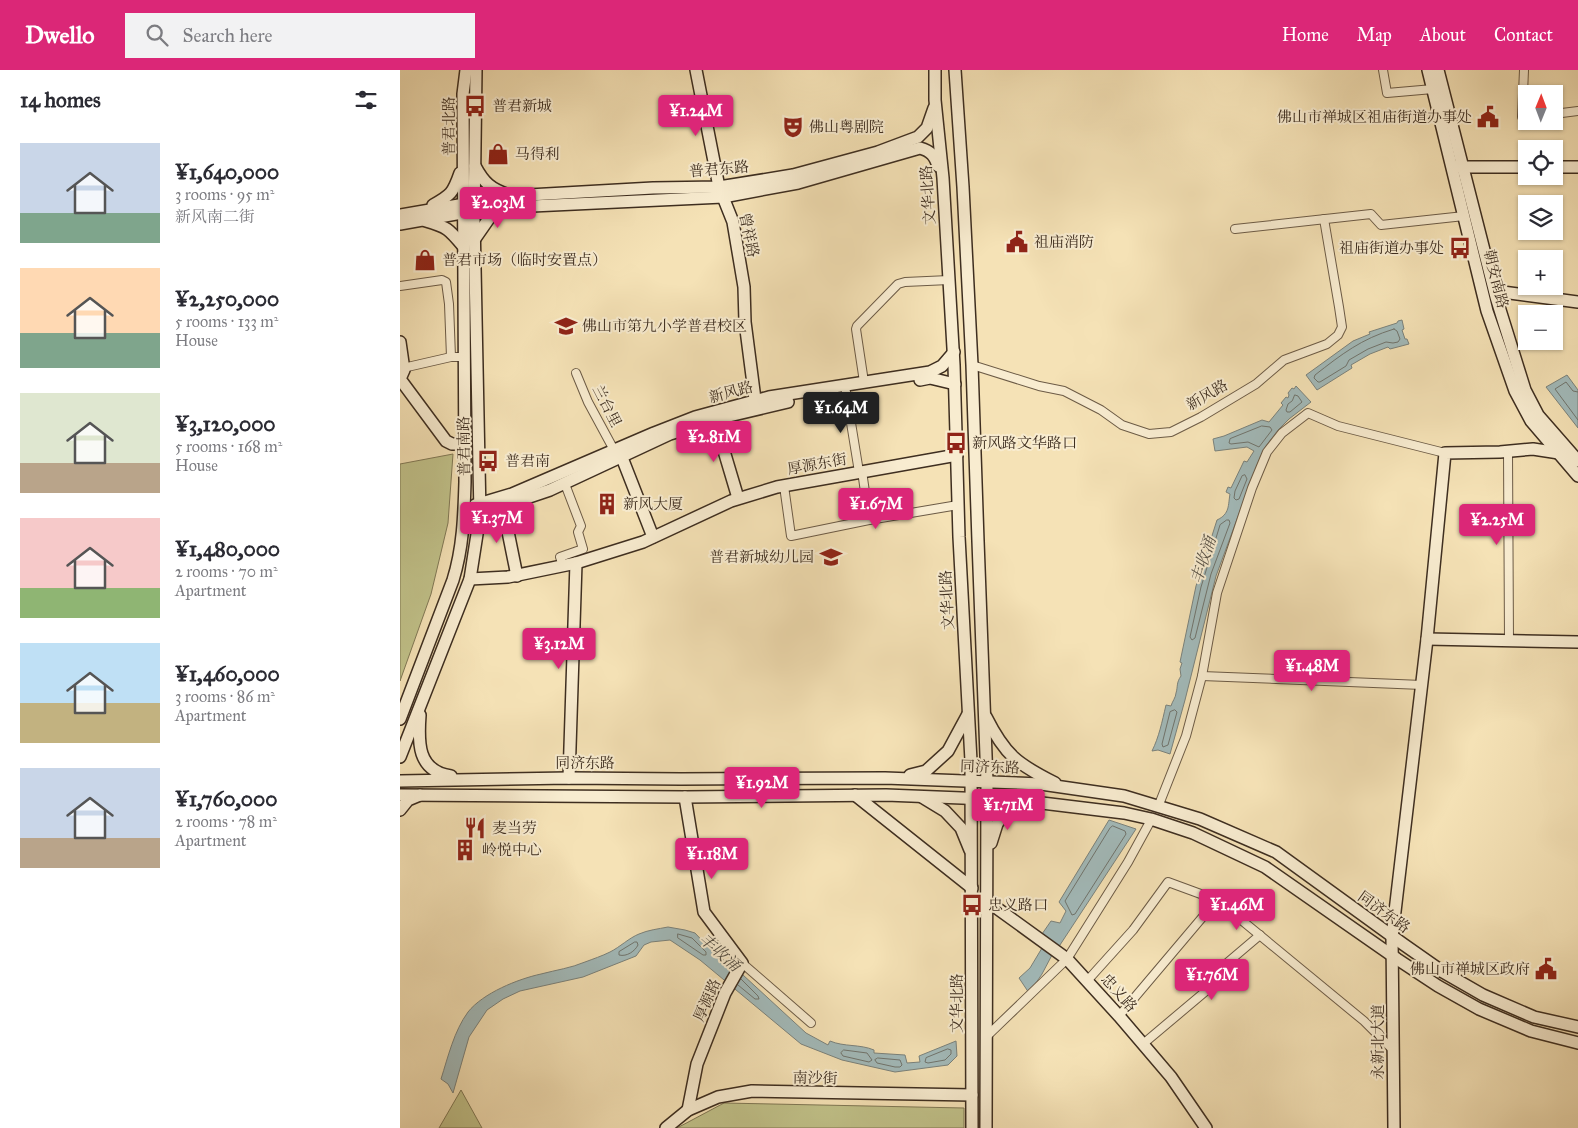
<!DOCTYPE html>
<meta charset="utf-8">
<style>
:root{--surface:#fff;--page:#f2f2f3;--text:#2b2b33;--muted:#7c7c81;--accent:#db2777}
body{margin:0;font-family:"IM FELL Great Primer","Noto Serif SC",serif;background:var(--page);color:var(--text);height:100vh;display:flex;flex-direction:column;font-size:19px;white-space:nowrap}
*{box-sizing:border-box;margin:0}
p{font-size:16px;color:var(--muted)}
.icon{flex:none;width:28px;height:28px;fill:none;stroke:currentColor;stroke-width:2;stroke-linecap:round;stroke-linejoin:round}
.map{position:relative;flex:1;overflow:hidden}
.panel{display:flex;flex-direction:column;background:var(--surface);width:400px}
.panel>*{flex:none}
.needle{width:32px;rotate:1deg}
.controls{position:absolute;left:1118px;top:15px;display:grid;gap:10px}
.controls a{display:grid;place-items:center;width:45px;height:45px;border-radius:0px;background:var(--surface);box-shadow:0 1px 4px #0004;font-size:25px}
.price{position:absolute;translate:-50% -42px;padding:0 11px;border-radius:5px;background:var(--accent);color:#fff;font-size:16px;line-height:32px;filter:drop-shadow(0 1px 2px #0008)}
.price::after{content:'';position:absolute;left:50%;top:30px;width:15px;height:11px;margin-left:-8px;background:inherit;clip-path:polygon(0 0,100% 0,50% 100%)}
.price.current{background:#222;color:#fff}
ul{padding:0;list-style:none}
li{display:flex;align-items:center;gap:15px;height:125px;padding:0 20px}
li span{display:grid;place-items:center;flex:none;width:140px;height:100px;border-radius:0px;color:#555}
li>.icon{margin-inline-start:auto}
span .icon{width:60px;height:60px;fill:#fffc;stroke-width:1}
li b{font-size:21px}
h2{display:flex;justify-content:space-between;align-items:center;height:60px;padding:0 20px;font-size:21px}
header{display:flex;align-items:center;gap:30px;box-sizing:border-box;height:70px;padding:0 25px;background:var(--accent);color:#fff}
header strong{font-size:24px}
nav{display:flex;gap:28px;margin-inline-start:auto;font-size:18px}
.search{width:350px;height:45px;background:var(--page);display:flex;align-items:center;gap:12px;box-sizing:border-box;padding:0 18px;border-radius:0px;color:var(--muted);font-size:19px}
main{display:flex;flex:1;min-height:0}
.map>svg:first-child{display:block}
</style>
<header>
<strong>Dwello</strong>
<div class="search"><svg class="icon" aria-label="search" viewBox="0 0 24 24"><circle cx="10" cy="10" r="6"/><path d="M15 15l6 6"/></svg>Search here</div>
<nav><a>Home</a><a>Map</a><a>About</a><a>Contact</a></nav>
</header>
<main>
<section class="panel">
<h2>14 homes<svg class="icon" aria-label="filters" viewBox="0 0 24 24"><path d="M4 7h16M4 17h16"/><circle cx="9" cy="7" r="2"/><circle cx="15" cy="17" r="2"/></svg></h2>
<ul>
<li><span style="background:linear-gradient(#c9d6e8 70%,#7fa58c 0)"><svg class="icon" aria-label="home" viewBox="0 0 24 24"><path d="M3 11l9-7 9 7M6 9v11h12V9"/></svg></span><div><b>¥1,640,000</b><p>3 rooms · 95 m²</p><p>新风南二街</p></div></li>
<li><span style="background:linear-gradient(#ffd9b3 65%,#7fa58c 0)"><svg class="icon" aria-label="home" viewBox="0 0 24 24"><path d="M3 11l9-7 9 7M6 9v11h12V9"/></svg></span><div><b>¥2,250,000</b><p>5 rooms · 133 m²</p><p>House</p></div></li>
<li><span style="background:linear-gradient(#dfe7d0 70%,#b9a48a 0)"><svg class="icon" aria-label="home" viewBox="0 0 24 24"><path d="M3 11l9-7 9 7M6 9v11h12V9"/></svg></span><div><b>¥3,120,000</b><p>5 rooms · 168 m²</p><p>House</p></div></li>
<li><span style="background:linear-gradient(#f6c9c9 70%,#8fb573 0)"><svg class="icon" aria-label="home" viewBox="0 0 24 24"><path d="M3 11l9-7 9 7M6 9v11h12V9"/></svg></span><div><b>¥1,480,000</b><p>2 rooms · 70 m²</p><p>Apartment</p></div></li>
<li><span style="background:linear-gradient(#bfe0f5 60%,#c2b280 0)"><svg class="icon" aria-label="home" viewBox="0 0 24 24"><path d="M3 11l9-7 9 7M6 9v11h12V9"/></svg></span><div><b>¥1,460,000</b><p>3 rooms · 86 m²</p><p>Apartment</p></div></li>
<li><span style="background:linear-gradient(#c9d6e8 70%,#b9a48a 0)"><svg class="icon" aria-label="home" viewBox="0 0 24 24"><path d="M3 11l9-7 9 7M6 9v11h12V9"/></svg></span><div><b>¥1,760,000</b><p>2 rooms · 78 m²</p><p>Apartment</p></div></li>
</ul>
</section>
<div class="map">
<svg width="1178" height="1058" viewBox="0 0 1178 1058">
<rect width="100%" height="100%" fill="#f5e2b6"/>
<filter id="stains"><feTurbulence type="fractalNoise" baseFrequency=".004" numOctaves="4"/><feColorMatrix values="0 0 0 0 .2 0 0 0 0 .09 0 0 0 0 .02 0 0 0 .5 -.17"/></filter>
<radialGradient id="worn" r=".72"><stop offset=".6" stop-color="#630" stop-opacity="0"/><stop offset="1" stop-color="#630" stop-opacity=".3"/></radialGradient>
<g fill="#c1c28a" stroke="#807855">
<path d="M53,384L48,453L31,524L0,611V394Z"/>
<path d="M61,1020L82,1058H39Z"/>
<path d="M324,1033L564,1038V1058H277Z"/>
</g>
<g fill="#a2baba" stroke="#7a827c">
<path d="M1002,250L1004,259L1002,260L1005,269H1007L1009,274L990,279L988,277L970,284L951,295L952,298L917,320L906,305L953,271L970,264L969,262L997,253L998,251Z"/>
<path d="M1167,305L1178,320V358L1146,317Z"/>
<path d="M896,316L911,332L889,349L878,360L866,376L857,395L816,506L785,630L770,684L758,680L752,681C759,667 762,652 766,635L771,636C772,632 776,627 776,623C778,617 776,613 781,606L780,599L782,593L780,592L796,516L817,450C830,444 828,435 830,424L826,422L828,417L831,418L844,391L847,392L854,381L847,377L815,381L813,369L824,366L862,350L869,352L883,335L881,333L886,327L888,328L889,325L888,323L892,318L894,319Z"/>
<path d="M709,750L736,759L658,878L642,864L651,851L660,853L666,841L659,832Z"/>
<path d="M268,857L285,860L295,863L312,881L343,905L406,963L428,975L430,971C444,977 460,974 474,980V983L505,985L507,993L520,992L519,986L556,971L557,986L548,995L495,1002L442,990L401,974L300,890L270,870L251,872L244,875L236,886L183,907L120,921L103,929L87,940L69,967L53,1023L48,1014L41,1009C48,987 54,961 68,942C83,923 118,909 141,904C156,900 171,898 185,892C193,889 202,886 210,882C220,877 229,868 239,864C248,860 258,859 268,857Z"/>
<path d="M642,878L652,885L642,904L629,923L619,908L630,898Z"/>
</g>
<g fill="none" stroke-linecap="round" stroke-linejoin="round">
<g stroke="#70746d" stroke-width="1">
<path d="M994,259L997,261L1000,269L998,272L993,273L986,272L968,279L949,290L946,296L920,312H918L914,308L915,305C942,284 961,269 994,259Z"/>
<path d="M1178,322L1173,321L1166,312L1155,319L1178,350"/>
<path d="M895,325L898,326L902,332L890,342H887L886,340L888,334L892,331Z"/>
<path d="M862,356L870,357L872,360L859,377L848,372L831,374L829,373L830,369Z"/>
<path d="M845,405L847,409L839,429L836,430L834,428L835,421L842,406Z"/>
<path d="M827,450H829L830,453L811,504L795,568L792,570L790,567L801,517L820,455Z"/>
<path d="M775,640L777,642L768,675L763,677L762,674L770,642Z"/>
<path d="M713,756L725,761L726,764L675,844L672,845L665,831L710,758Z"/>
<path d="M278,864L292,868L306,882V885H303L278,868Z"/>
<path d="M235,872H237L238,875C235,881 227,887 219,885V882Z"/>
<path d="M338,915L355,929H359L358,926L341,909"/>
<path d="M548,979L551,980V984L545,990L528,993L525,992L526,988Z"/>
<path d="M444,980L467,983L472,990L469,992L443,986L441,983Z"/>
<path d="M478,988L500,990L502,995L500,997H495L477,993L475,990Z"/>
</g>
<g stroke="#6c5b46" stroke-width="10">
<g id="street">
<path d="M983,0L987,23L1033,19"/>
<path d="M1124,0L1122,47L1126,46"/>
<path d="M1154,44L1178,41"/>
<path d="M835,159L971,144L981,155L1064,146"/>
<path d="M0,216L42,210L46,212L49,234L51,287"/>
<path d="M572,295L639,316L664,321L701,340L722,355L749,364L771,362L801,347L856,314L884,290L927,274L938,265L942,257L939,237L924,149"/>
<path d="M3,298L51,287H65"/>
<path d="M176,303L188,332L214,380"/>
<path d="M464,312L456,259L457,256L498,214L505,212L549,210"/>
<path d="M446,322L459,402"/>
<path d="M1108,382L1109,571"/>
<path d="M462,401L469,450"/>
<path d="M384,416L391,466L469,450L558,435"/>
<path d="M163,496L160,487L183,479L178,462L181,456L165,414"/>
<path d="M802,606L1022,615"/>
<path d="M758,737L786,666L802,606L817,523L852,418L867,382L882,363L908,343L938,356L1045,383"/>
<path d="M342,893L411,953"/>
<path d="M687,911L733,860L768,812L817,830L964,951L993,980"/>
<path d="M719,946L817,830"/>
<path d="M586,967L667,889L728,792L751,750"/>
<path d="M743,974L819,910L827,893L860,865"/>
</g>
</g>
<g stroke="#3e2e20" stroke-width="14">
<g id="secondary">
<path d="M296,0L319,117L333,152L344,217L345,252L356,337"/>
<path d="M535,0V30L543,108L554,295L559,467L571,691L572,1058"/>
<path d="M555,0L563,117L572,295L578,471L587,712L586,1058"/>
<path d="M1028,0L1087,241L1115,321L1131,351L1178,406"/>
<path d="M1038,0L1096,227L1125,320L1138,345L1178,391"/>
<path d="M75,96C84,113 91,119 109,125"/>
<path d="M1056,97H1126"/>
<path d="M1154,97H1178"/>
<path d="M33,135C51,125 53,123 60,103"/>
<path d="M0,145L111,126L253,118L319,117L393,105L478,82L518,67L527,58L534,38"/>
<path d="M26,151C47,157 49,159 63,176"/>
<path d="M0,154L84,139L111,137L323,127L398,113L520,78C531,81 535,86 538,96"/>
<path d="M74,170L90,147L106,139"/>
<path d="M1095,221L1178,232"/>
<path d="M0,272L4,300L0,309L46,371L52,374H65"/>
<path d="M520,310L530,308L555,314"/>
<path d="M313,344L338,428"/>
<path d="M219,380L253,467"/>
<path d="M75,435L112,424L254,363L295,347L369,327L530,302L542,296L554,282"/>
<path d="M103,437L117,506"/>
<path d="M73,446L150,420L270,364L329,346L388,332"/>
<path d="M70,509L108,507L176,493L243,472L331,431L377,417L557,385"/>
<path d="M1027,569L1178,572"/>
<path d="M20,645C18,672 17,701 51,706"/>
<path d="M586,647C605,685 617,694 655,713"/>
<path d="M0,649L53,510C63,478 64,446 65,412L63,24L66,0"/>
<path d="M0,687L70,509L80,445L74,149L76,0"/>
<path d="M510,705L526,701L548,681L568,644"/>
<path d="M169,708L176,493"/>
<path d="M0,711L169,708L281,709L485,708L641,714L724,726L800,749L876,782L1003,874L1043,902L1083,925L1134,947L1178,957"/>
<path d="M0,725L285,727L486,725L587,729L642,733L724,743L751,749L793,763L865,797L997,889L1038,916L1079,939L1131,961L1178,973"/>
<path d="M455,725L572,818"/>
<path d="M285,727L304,842L342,893L325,923L297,994L288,1040"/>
<path d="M522,727L545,741L561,758L570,780"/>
<path d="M0,740L8,730L20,725"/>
<path d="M591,773L597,754L605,742L623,732"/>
<path d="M587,831L667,889L719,946L771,1007L806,1058"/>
<path d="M266,1058L288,1040L318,1027L352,1021L572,1025"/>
<path d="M994,1058L992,867L1027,569L1045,383L1100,382L1133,379L1159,383"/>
</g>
</g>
<use href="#street" stroke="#f8ecd0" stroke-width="8"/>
<use href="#secondary" stroke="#f8ecd0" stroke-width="11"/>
</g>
<defs>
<g id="bus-bare" transform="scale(1.725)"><path d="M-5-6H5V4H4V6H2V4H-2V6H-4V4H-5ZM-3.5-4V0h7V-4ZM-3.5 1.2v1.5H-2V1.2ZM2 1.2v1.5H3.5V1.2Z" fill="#8f2418" stroke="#f8ecd0" stroke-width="2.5" paint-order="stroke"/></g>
<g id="civic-bare" transform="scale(1.725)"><path d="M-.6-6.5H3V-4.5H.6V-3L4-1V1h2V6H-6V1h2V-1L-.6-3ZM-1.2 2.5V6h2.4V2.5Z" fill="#8f2418" stroke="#f8ecd0" stroke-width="2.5" paint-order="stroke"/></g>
<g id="theatre-bare" transform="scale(1.725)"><path d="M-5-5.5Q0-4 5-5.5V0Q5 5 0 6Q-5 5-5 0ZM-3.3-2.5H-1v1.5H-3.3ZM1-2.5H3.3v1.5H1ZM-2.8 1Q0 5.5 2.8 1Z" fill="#8f2418" stroke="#f8ecd0" stroke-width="2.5" paint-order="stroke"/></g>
<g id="shop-bare" transform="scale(1.725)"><path d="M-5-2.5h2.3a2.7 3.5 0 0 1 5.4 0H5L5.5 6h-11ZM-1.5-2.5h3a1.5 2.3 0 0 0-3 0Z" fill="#8f2418" stroke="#f8ecd0" stroke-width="2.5" paint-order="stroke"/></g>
<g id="school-bare" transform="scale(1.725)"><path d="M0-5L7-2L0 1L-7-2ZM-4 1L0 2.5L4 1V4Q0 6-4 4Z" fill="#8f2418" stroke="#f8ecd0" stroke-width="2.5" paint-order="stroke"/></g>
<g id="building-bare" transform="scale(1.725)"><path d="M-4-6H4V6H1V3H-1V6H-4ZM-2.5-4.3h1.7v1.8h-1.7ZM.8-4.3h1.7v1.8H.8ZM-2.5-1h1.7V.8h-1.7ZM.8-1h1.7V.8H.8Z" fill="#8f2418" stroke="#f8ecd0" stroke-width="2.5" paint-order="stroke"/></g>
<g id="restaurant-bare" transform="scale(1.725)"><path d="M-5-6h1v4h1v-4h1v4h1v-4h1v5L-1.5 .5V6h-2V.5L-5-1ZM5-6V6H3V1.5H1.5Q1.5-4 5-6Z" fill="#8f2418" stroke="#f8ecd0" stroke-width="2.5" paint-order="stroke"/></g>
</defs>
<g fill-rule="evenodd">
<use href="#bus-bare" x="75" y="36"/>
<use href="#civic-bare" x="1088" y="47"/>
<use href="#theatre-bare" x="393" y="57"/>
<use href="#shop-bare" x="98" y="84"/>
<use href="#civic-bare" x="617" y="172"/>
<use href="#bus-bare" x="1060" y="178"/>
<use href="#shop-bare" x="25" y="190"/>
<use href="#school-bare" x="166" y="256"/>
<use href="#bus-bare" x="556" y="373"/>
<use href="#bus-bare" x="88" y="391"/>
<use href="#building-bare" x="207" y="434"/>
<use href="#school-bare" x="431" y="487"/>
<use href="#restaurant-bare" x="75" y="758"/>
<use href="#building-bare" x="65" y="780"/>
<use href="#bus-bare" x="572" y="835"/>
<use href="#civic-bare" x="1146" y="899"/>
</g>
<g text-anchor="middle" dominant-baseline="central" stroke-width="4" stroke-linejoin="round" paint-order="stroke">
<g font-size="15" fill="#3e2e20" stroke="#f8ecd0" text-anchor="start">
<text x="92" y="36">普君新城</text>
<text x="1072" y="47" text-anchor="end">佛山市禅城区祖庙街道办事处</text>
<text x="409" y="57">佛山粤剧院</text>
<text x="115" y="84">马得利</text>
<text x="634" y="172">祖庙消防</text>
<text x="1044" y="178" text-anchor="end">祖庙街道办事处</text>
<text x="42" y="190">普君市场（临时安置点）</text>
<text x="182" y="256">佛山市第九小学普君校区</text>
<text x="572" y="373">新风路文华路口</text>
<text x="105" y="391">普君南</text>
<text x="223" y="434">新风大厦</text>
<text x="414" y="487" text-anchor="end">普君新城幼儿园</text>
<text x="92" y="758">麦当劳</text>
<text x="82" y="780">岭悦中心</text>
<text x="588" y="835">忠义路口</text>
<text x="1130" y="899" text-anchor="end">佛山市禅城区政府</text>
</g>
<g font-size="15" fill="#3e2e20" stroke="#f8ecd0">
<text transform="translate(49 56) rotate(-90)">普君北路</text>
<text transform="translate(319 99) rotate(-5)">普君东路</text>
<text transform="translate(528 125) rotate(-94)">文华北路</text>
<text transform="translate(349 165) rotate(78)">曾祥路</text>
<text transform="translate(1096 209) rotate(76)">朝安南路</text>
<text transform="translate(331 322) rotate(-15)">新风路</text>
<text transform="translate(807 325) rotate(-30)">新风路</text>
<text transform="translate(207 336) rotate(63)">兰台里</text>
<text transform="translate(64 376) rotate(-91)">普君南路</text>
<text transform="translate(417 394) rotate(-10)">厚源东街</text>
<text transform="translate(547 530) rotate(-93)">文华北路</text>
<text x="185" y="693">同济东路</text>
<text transform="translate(590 697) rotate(2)">同济东路</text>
<text transform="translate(984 842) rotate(36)">同济东路</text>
<text transform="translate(719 923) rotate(48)">忠义路</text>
<text transform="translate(307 930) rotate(-66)">厚源路</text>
<text transform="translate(557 933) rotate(-90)">文华北路</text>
<text transform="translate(978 972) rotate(-90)">永新北大道</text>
<text transform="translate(415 1008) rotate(1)">南沙街</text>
</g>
<g font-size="16" font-style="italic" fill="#575146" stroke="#f8ecd0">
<text transform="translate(803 490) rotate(-72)">丰收涌</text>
<text transform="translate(320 882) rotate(41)">丰收涌</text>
</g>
</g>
<rect width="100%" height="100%" filter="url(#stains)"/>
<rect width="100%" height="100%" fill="url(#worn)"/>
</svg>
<div class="controls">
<a><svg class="needle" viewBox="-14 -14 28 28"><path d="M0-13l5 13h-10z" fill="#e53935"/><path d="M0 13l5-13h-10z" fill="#7c7c81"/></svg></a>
<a><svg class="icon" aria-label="locate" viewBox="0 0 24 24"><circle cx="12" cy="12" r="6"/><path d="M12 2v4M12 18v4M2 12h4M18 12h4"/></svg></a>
<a><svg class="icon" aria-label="layers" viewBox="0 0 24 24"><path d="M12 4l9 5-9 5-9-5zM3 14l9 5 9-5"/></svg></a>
<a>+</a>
<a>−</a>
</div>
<b class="price" style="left:296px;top:67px">¥1.24M</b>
<b class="price" style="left:98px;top:159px">¥2.03M</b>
<b class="price current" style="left:441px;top:364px">¥1.64M</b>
<b class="price" style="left:314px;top:393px">¥2.81M</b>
<b class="price" style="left:476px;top:460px">¥1.67M</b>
<b class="price" style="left:97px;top:474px">¥1.37M</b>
<b class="price" style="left:1097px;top:476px">¥2.25M</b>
<b class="price" style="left:159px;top:600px">¥3.12M</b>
<b class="price" style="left:912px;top:622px">¥1.48M</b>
<b class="price" style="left:362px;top:739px">¥1.92M</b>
<b class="price" style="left:608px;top:761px">¥1.71M</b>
<b class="price" style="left:312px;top:810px">¥1.18M</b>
<b class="price" style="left:837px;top:861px">¥1.46M</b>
<b class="price" style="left:812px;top:931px">¥1.76M</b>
</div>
</main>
